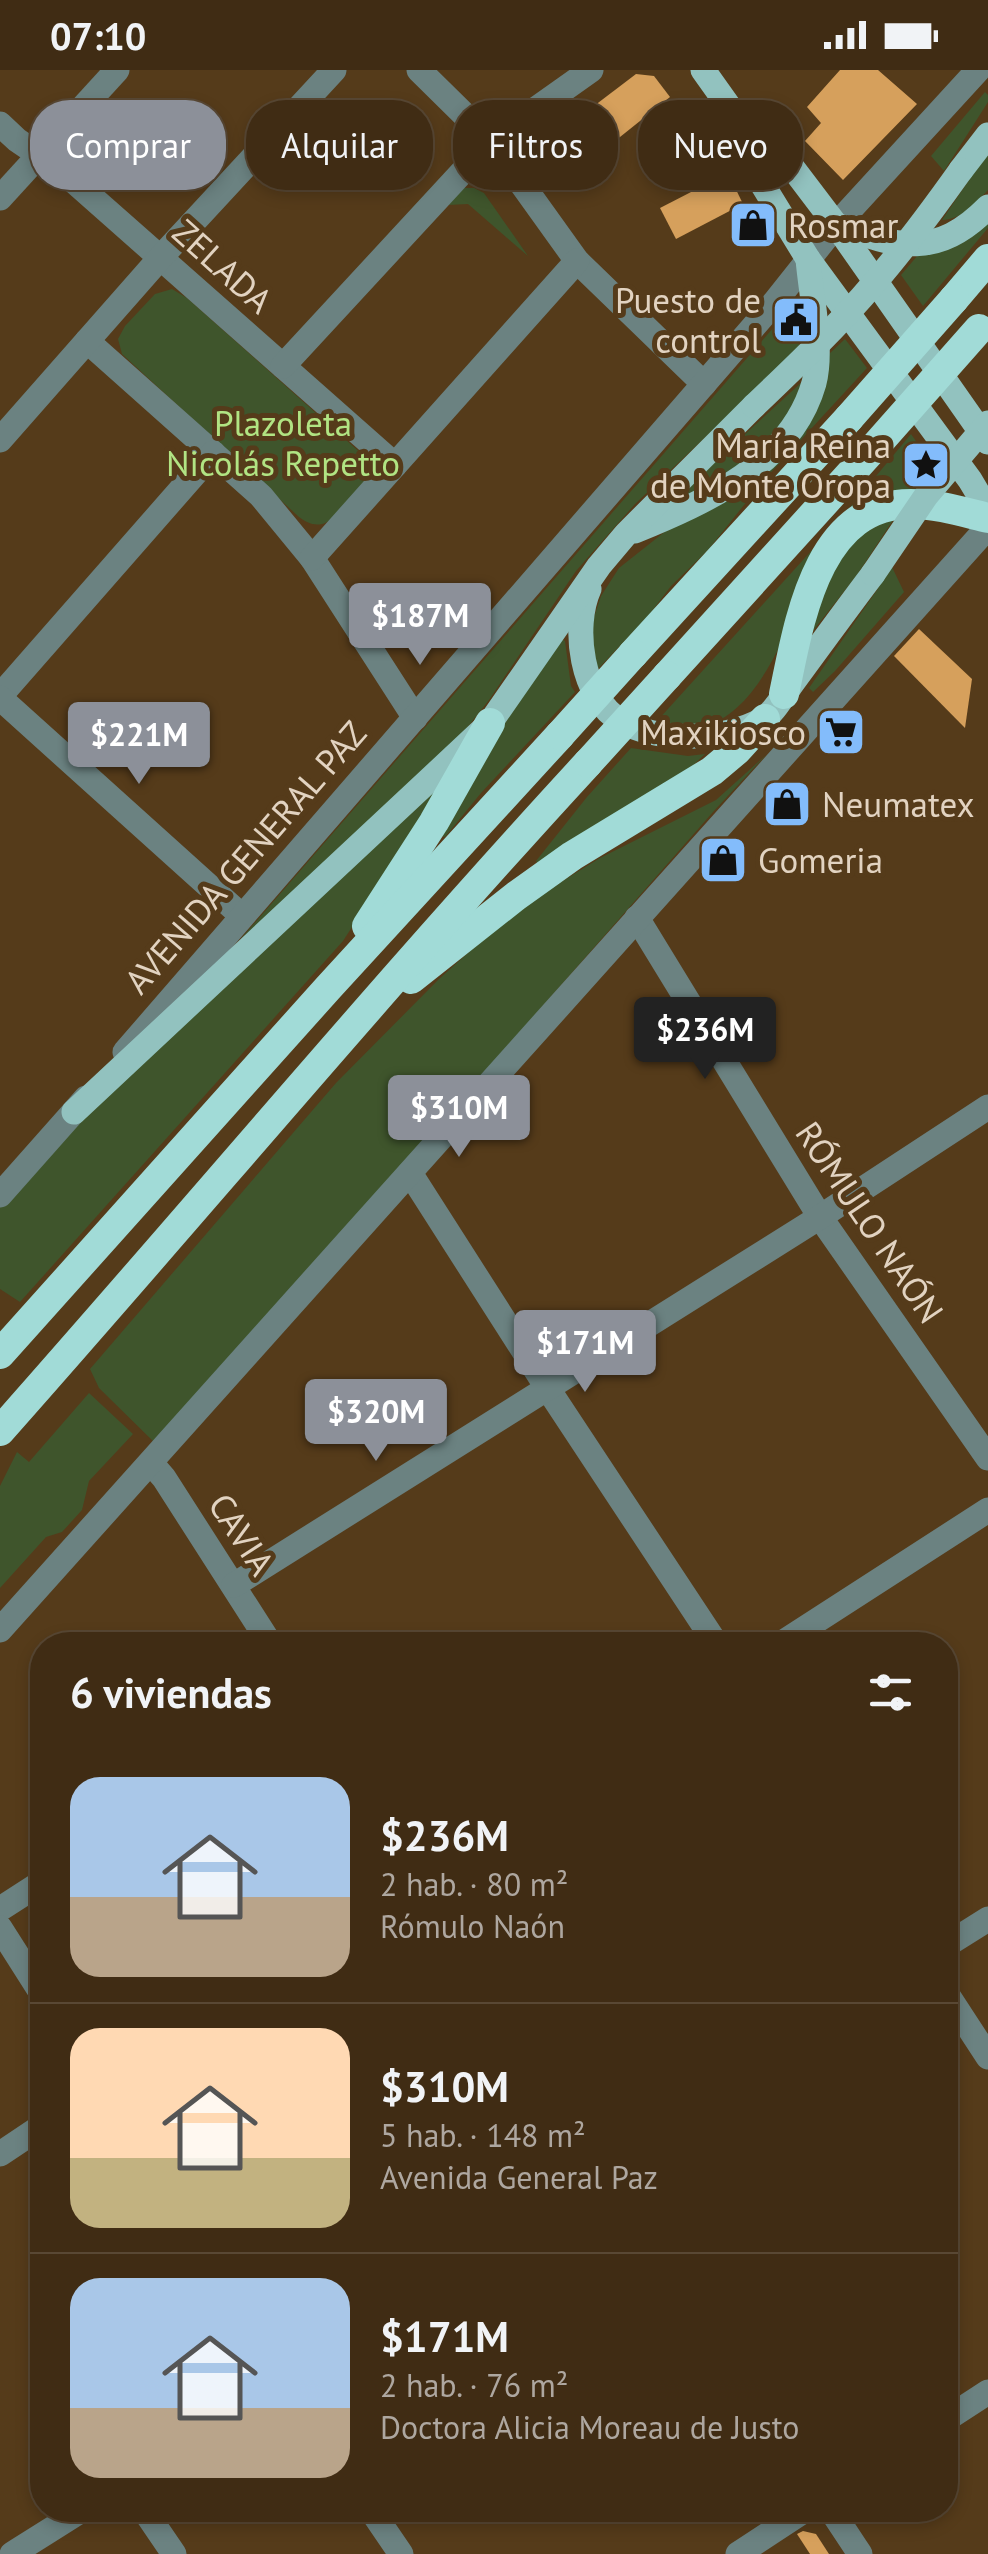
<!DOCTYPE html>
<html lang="es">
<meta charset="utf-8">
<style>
:root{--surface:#402c14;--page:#47341d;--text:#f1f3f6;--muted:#aea7a0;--line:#594834;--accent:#8c9099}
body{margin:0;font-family:"PT Sans",sans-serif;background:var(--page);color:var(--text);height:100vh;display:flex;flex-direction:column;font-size:38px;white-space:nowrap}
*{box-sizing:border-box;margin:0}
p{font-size:32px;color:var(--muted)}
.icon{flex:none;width:55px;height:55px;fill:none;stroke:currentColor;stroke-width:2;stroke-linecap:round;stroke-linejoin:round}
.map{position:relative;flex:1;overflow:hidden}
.details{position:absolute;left:30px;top:1562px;width:928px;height:890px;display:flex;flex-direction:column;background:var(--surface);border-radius:40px;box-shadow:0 5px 15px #0003,0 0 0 2px var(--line)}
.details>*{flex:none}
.hud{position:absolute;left:30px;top:30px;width:930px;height:90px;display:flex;gap:20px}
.price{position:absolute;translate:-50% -85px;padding:0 22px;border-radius:10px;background:var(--accent);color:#fff;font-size:32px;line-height:65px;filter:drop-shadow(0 2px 5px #0008)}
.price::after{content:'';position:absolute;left:50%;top:60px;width:30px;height:22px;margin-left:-15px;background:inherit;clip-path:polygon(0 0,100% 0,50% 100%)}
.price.active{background:#222;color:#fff}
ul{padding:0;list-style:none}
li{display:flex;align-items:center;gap:30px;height:250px;padding:0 40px}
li+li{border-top:2px solid var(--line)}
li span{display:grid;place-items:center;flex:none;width:280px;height:200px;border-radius:30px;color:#555}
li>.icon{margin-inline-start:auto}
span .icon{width:120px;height:120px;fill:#fffc;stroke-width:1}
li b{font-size:42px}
h2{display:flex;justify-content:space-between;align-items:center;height:120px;padding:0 40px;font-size:42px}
.pill{padding:0 35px;border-radius:40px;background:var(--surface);box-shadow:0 5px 15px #0003,0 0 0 2px var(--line);font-size:35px;line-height:90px}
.pill.active{background:var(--accent);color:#fff}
.status{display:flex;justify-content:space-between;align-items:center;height:70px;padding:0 50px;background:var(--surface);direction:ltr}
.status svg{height:28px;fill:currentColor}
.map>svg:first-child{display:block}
</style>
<div class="status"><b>07:10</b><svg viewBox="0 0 49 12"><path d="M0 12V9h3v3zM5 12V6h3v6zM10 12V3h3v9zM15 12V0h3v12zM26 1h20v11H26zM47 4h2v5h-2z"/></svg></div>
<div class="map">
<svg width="988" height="2484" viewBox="0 0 988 2484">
<rect width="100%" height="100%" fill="#553b1a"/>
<g fill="#3f552c">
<path d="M985,22L988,25V32L944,101L931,86Z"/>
<path d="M988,82V120C974,134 963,149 942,150Z"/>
<path d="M462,118H474L484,123L528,186L468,134L448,135Z"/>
<path d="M988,151V158L923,236L901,205L918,185Z"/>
<path d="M172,219L187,228L364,386C368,394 370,402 367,410C364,421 333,452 322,454C313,456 306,452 299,447L122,284L118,269L125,256L155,224Z"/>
<path d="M781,249L784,253L790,252L799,260V278L635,434L576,501L489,630L455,673L238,872Z"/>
<path d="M845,269L867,298L764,410L708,480L671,516L649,545L596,601L590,577L593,550L601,526L619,498L667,460L726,431L829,284Z"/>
<path d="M803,311C782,377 733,400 678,434L674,429Z"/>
<path d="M911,364L934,397L913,422L837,453Z"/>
<path d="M897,444L857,505L801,576L843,476Z"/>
<path d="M822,469C802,522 768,641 704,656C690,659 670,653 657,651Z"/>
<path d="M891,495L904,522L835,601L813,622L809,618L877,520Z"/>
<path d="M559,567L565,571L571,616L575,622L481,723L445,767L439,765L464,718Z"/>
<path d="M631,678L688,686L705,684L681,707L539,796L536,791L587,727Z"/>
<path d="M766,685L713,742L157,1375L99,1318L90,1299L336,1013L439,909L517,839L600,788L716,730Z"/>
<path d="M455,698L343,871L20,1232L0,1219V1135L80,1046Z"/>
<path d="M89,1323L133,1364L89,1411L82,1440L62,1462L46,1467L0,1518V1416L17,1382L29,1392Z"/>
</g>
<g fill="#d6a05c">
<path d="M840,0H878L917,34L843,110L805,71L821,53L807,37Z"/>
<path d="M636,4L654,6L670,27L615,71L590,39Z"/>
<path d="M728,103L743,134L676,169L660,138Z"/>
<path d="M919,559L972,609L965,658L894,586Z"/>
<path d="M803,2461L816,2464L829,2484H810L797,2464Z"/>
</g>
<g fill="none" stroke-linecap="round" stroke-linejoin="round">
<g stroke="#6b8281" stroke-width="25">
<path d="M419,0L491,71L577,191L704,314"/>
<path d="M0,54L17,70L61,100L395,395"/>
<path d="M0,128L117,0"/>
<path d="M87,271L261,426L312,488L415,648"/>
<path d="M283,296L491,71L591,0"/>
<path d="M0,370L161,187L334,0"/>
<path d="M312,488L577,191"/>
<path d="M0,626L213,383"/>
<path d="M0,628L242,846"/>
<path d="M637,848L820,1147L988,1388"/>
<path d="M125,982L774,233L836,155L978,0"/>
<path d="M410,1103L548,1319L717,1575"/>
<path d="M0,1125L86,1028"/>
<path d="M151,1393L164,1408L271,1575"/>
<path d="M234,1515L820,1147L988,1037"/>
<path d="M0,1560L988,457"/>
<path d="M779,1575L988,1440"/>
<path d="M0,1839L42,1812"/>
<path d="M0,1858L42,1924"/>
<path d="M945,1876L988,1849"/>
<path d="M945,1921L988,1987"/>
<path d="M0,2084L42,2056"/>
<path d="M945,2350L988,2322"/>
<path d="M144,2440L174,2484"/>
<path d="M371,2440L401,2484"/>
<path d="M831,2440L860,2484"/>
<path d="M12,2484L82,2440"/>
<path d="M738,2484L805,2440"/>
</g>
<g stroke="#92c2bf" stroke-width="25">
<path d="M703,0L745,59L773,72L836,155L988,372"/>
<path d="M745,59L750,94L808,189L970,410L988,440"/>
<path d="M961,100L988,65"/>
<path d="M836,155C898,177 937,189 988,137"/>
<path d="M635,461C706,432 791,394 814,313C823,278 811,226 808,189"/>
<path d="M589,519C572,557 581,628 621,651C658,672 724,671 762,650C773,644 783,626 791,615C818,578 845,541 873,504"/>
<path d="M74,1042L490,653L599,496L626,464L754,336"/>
</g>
<g stroke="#a1dbd7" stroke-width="30">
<path d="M954,229L988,189"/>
<path d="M633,584L849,348"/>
<path d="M667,606L872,380"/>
<path d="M784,624C799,553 816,434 911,434C937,434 963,442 988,448"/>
<path d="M367,856L434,752L490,653"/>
<path d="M411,909L516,826L572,786L712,701L737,680L765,649"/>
<path d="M0,1284L328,918L560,665"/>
<path d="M0,1361C197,1139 387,911 588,693"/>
</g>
<g stroke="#92c2bf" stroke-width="25">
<path d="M754,336C796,296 838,256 875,212C906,176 934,138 961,100"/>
<path d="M873,504L926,426L988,353"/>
</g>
<g stroke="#a1dbd7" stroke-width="30">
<path d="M849,348L954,229"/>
<path d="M872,380L979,259"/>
<path d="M560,665L633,584"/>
<path d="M588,693L667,606"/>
</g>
</g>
<defs>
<g id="shop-square" transform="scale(2.5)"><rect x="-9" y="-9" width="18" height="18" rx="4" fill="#83bcfb" stroke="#553b1a"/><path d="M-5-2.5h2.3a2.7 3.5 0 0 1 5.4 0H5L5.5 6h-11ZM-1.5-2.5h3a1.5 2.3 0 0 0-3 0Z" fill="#111"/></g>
<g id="civic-square" transform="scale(2.5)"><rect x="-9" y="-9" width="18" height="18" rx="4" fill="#83bcfb" stroke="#553b1a"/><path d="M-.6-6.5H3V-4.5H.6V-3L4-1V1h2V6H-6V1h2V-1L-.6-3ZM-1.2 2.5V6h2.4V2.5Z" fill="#111"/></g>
<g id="sight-square" transform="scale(2.5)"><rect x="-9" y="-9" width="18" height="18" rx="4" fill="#83bcfb" stroke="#553b1a"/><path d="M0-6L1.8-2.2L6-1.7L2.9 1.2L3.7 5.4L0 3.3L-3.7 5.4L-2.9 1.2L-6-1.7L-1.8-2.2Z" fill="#111"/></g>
<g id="supermarket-square" transform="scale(2.5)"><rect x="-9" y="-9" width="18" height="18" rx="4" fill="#83bcfb" stroke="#553b1a"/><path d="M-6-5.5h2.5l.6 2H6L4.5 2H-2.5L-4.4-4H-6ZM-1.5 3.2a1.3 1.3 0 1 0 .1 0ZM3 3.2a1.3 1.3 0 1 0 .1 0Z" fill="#111"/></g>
</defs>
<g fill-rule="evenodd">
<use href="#shop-square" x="753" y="155"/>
<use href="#civic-square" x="796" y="250"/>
<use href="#sight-square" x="926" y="395"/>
<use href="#supermarket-square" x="841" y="662"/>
<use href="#shop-square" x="787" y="734"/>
<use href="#shop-square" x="723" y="790"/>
</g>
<g text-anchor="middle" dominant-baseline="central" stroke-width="10" stroke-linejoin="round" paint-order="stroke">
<g font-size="35" fill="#e2d3c1" stroke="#553b1a" text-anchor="start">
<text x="788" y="155">Rosmar</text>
<text x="761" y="230" text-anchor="end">Puesto de<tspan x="761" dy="40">control</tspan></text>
<text x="891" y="375" text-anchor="end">María Reina<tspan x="891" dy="40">de Monte Oropa</tspan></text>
<text x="806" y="662" text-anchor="end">Maxikiosco</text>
<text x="822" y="734">Neumatex</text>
<text x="758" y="790">Gomeria</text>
</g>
<g font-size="35" fill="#e2d3c1" stroke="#553b1a">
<text transform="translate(223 196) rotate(42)">ZELADA</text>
<text transform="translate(245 787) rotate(-49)">AVENIDA GENERAL PAZ</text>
<text transform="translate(870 1152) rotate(56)">RÓMULO NAÓN</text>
<text transform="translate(242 1464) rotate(57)">CAVIA</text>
</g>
<g font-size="35" fill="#b1e483" stroke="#553b1a">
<text x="283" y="353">Plazoleta<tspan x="283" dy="40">Nicolás Repetto</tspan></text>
</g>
</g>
</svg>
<b class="price" style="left:420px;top:598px">$187M</b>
<b class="price" style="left:139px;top:717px">$221M</b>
<b class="price active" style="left:705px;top:1012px">$236M</b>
<b class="price" style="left:459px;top:1090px">$310M</b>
<b class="price" style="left:585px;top:1325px">$171M</b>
<b class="price" style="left:376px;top:1394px">$320M</b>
<div class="hud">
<a class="pill active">Comprar</a>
<a class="pill">Alquilar</a>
<a class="pill">Filtros</a>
<a class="pill">Nuevo</a>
</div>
<section class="details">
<h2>6 viviendas<svg class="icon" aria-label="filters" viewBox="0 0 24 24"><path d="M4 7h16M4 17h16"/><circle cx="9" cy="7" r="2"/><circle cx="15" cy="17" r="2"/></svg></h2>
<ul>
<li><span style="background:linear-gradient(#a9c7e8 60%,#b9a48a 0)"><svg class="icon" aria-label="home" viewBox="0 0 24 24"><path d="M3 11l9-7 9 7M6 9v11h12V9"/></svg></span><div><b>$236M</b><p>2 hab. · 80 m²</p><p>Rómulo Naón</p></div></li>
<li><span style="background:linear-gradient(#ffd9b3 65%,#c2b280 0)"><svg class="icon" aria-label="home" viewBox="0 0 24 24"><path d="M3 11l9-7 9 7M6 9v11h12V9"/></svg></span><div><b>$310M</b><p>5 hab. · 148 m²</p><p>Avenida General Paz</p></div></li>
<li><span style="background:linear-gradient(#a9c7e8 65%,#b9a48a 0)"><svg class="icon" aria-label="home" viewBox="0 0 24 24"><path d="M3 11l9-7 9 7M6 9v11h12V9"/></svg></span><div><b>$171M</b><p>2 hab. · 76 m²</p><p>Doctora Alicia Moreau de Justo</p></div></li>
</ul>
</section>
</div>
